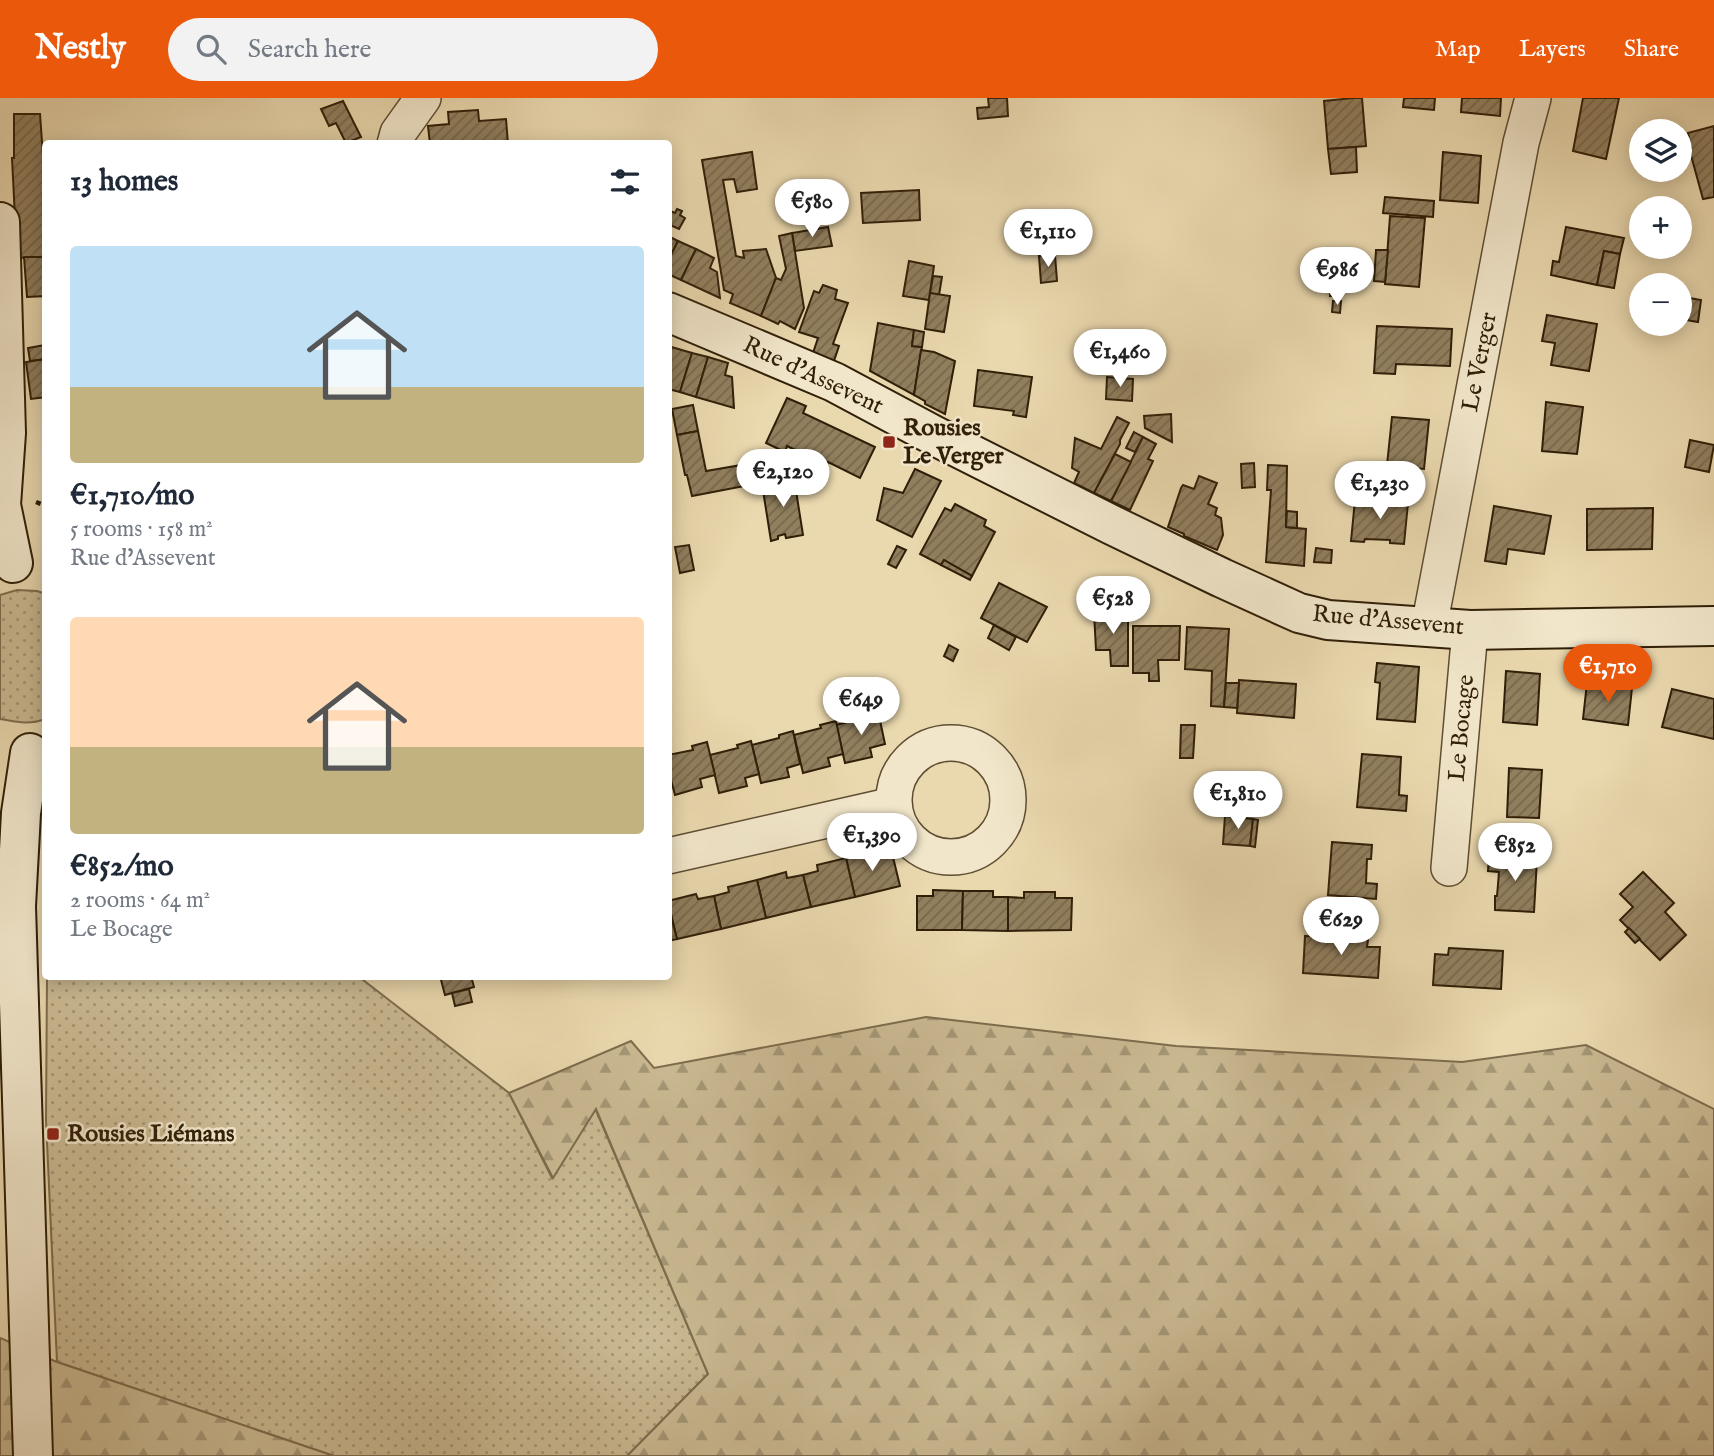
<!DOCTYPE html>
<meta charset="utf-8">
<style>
:root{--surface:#fff;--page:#f2f2f3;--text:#1f2937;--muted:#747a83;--accent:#ea580c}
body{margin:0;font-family:"IM FELL English",serif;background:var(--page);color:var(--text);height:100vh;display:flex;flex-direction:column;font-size:26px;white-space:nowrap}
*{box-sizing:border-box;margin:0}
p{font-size:23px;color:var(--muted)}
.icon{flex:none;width:38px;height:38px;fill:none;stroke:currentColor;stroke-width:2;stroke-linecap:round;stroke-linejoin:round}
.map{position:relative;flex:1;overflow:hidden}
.drawer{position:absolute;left:42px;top:42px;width:630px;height:840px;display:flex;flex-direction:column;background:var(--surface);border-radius:7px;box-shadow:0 4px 18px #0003}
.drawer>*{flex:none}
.tools{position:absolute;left:1629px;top:21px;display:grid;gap:14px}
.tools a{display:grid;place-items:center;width:63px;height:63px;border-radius:50%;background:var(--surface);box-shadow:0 4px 18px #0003;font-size:35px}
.price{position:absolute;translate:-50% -60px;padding:0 16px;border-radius:24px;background:#fff;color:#222;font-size:23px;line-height:46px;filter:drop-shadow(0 2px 4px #0008)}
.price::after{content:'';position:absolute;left:50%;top:42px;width:21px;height:16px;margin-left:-10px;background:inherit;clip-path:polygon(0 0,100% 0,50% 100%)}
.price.selected{background:var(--accent);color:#fff}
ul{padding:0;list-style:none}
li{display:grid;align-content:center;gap:14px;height:371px;padding:0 28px}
li span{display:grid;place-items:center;height:217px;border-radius:7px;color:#555}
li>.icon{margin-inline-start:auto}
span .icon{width:126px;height:126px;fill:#fffc;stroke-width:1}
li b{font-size:30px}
h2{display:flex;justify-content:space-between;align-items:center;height:84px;padding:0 28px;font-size:30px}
header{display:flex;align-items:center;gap:42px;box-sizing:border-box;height:98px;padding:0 35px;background:var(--accent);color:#fff}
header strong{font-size:33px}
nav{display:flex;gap:38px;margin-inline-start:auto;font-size:24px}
.search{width:490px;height:63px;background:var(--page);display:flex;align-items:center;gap:18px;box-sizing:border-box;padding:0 24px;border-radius:38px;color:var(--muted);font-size:26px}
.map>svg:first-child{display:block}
</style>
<header>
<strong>Nestly</strong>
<div class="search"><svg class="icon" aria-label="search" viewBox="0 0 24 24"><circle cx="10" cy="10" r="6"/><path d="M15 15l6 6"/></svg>Search here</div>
<nav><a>Map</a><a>Layers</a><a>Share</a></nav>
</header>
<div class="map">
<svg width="1714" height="1358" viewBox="0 0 1714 1358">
<defs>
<pattern id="grass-dots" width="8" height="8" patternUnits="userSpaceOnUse" patternTransform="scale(1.75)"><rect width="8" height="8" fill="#cab992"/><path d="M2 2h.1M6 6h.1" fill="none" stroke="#a49675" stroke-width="1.8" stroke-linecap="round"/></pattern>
<pattern id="forest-firs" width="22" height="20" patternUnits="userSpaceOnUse" patternTransform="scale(1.75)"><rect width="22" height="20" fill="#cab992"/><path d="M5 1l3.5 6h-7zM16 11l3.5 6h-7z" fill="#a49675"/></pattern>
<pattern id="building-hatch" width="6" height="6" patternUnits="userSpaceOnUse" patternTransform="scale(1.75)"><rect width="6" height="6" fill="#917f5e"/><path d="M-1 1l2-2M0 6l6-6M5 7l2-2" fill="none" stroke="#77674c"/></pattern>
</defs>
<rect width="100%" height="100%" fill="#ead8ae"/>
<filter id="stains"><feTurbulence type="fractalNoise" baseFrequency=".00286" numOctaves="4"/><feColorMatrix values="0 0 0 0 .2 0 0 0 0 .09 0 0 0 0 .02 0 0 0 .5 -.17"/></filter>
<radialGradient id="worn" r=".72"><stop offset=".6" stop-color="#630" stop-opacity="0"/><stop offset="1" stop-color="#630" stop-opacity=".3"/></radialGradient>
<g fill="url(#grass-dots)" stroke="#7d6c4d" stroke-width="2">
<path d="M17,492L37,493L46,496L45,621C30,627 16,624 0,621V497Z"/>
<path d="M358,878L509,995L552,1080L595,1010L708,1276L627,1358H334L57,1264L46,1022L47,879Z"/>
</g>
<g fill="url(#forest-firs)" stroke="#7d6c4d" stroke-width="2">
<path d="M926,919L1176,948L1462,964L1586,947L1714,1011V1358H627L708,1276L596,1011L553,1080L509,995L631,943L654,970Z"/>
<path d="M0,1240L57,1264L334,1358H0Z"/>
</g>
<g fill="url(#building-hatch)" stroke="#301f08" stroke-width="2">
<path d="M988,0H1007L1008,18L978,21L977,10L989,9Z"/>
<path d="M1353,0H1362L1366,48L1328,51L1324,3Z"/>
<path d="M1404,0H1435L1434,12L1403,9Z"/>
<path d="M1462,0H1501L1500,18L1461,14Z"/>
<path d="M1583,0H1619L1606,61L1573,53Z"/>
<path d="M343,3L361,39L346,45L336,25L329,28L321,11Z"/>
<path d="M478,12L479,23L506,21L508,46H430L428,28L449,26L448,14Z"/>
<path d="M14,16H40L43,58H46V159L17,160L12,60H14Z"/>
<path d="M1714,28V99L1703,101L1689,50H1691L1688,35Z"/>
<path d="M1356,49L1357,74L1331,76L1328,51Z"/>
<path d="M752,54L757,91L737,94L734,81L723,82L736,158L744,160L743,153L766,151L776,180L761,218L730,205L733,196L724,192L702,62Z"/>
<path d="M1443,54L1481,58L1478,105L1440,102Z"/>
<path d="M919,92L920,122L863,125L861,95Z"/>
<path d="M1385,99L1434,103L1433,119L1383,115Z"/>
<path d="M677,111L682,113L680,117L685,120L679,131L668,126V112L675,115Z"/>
<path d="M1390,118L1425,120L1419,189L1385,186Z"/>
<path d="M828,129L832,148L795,153L792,135Z"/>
<path d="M1566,129L1624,140L1620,156L1604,153L1597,187L1551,177L1553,163L1559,164Z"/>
<path d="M792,135L804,210L795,231L780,223L778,226L761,218L776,180L781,182L786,171L779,138Z"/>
<path d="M668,138L678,143L668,163Z"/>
<path d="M678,143L696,151L681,182L668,176V163Z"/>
<path d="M696,151L714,160L710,170L717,174L720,200L681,182Z"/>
<path d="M1376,152H1388L1385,184L1374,183Z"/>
<path d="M1604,153L1620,156L1614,190L1597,187Z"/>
<path d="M1055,157L1057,183L1041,185L1039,158Z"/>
<path d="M24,159H46V198L27,199Z"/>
<path d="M909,163L934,168L929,202L903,198Z"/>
<path d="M933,178L942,179L939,197L930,195Z"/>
<path d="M1331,185L1341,186L1340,198H1330Z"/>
<path d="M823,187L837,192L835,201L848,205L833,246L839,248L834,263L813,255L818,240L799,234L814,193L819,195Z"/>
<path d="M930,195L950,198L944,234L925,231Z"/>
<path d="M1684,199L1701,202L1698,224L1680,221Z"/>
<path d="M1333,203H1341L1340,215L1332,214Z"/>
<path d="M1547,217L1597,226L1589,273L1551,267L1555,245L1542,243Z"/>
<path d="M878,225L914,232L912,248L922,249L914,297L870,273Z"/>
<path d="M1377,228L1452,231L1450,268L1396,266L1395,276L1374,275Z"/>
<path d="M914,232L924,234L922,249L912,248Z"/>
<path d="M45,247L46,261L30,263L28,250Z"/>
<path d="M668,248L692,255L680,294L668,291Z"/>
<path d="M921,252L934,254L955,263L945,316L925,306V303L914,297Z"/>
<path d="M692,255L708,259L696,299L680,294Z"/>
<path d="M708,259L728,265L725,277L732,279L734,310L696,299Z"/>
<path d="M1102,260H1111V269L1102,270Z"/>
<path d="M46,261V299L31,301L26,264Z"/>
<path d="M978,272L1032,279L1026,319L1013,317L1014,313L974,308Z"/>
<path d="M1107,279L1133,281L1132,303L1106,301Z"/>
<path d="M787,300L806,308L803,315L875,349L860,380L828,364L827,367L787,348L785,354L766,345Z"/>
<path d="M1546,304L1583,309L1577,356L1542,353Z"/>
<path d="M693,307L698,333L677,337L672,311Z"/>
<path d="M1171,316L1172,344L1145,330L1144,318Z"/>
<path d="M1117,319L1129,325L1120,342V346L1094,395L1074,385L1079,374L1072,370L1075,340L1101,351Z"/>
<path d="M1392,319L1429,322L1424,371L1387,367Z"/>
<path d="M698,333L706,373L753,365L755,386L692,398L687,377H685L677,337Z"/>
<path d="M1134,334L1143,339L1135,354L1126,350Z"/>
<path d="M1143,339L1156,346L1148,361L1153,363L1130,412L1111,403Z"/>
<path d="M1690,342L1714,347L1709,374L1685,369Z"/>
<path d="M1115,356L1131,364L1111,403L1094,395Z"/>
<path d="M1254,365L1255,389L1242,390L1241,366Z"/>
<path d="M1268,367L1287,368L1286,429L1306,431L1304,468L1266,464L1271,392H1267Z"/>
<path d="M915,371L941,383L912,439L877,422L884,390L903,395Z"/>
<path d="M1199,378L1217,385L1208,406L1217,410L1215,417L1221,420L1223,437L1217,452L1184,438V436L1168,429L1181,390L1183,387L1194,391Z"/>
<path d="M794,380L803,437L786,440L785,436L778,438V441L771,443L762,386Z"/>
<path d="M1355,402L1408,405L1404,446L1390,445V442L1365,441L1364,444L1351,443Z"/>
<path d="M955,406L986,422L984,428L995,434L972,478L944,462L941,467L920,456L945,410L951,413Z"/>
<path d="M1494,408L1551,418L1544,456L1508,451L1506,466L1485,463Z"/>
<path d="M1653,410L1652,451L1587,452V411Z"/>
<path d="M1287,413L1297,414V430L1286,429Z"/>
<path d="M689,447L694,472L680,475L675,449Z"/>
<path d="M897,448L906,452L896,470L888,466Z"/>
<path d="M1316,450L1332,452L1331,465L1314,464Z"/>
<path d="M944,462L972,478L970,482L941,467Z"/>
<path d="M999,485L1047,509L1027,544L981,520Z"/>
<path d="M1094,514H1128V568H1111L1110,552H1096Z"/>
<path d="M994,527L1016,539L1009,552L988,540Z"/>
<path d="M1133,528H1180L1179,562H1158L1159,583H1149V575H1133Z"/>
<path d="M1187,529L1229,531L1224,609L1211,608L1212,573L1185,571Z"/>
<path d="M949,547L958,552L953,563L944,558Z"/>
<path d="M1377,565L1419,569L1415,624L1377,621L1380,585L1375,584Z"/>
<path d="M1506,573L1540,576L1537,627L1503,624Z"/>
<path d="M1239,582L1296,586L1294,620L1237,615Z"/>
<path d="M1226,585H1239L1237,610L1224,609Z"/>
<path d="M1587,585L1632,590L1628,627L1583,621Z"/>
<path d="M1672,591L1714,601V641L1662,629Z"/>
<path d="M878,613L885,646L870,650L872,659L845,665L836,627L863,620L862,617Z"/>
<path d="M836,623L843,656L828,660L830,668L803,675L794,637L821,630L820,627Z"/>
<path d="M1181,627H1195L1193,660H1180Z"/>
<path d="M793,633L800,666L787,670L789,679L761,685L752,647L779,640V637Z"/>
<path d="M751,643L759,676L745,680L747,688L719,695L710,657L738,650L737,647Z"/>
<path d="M707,644L715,677L700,681L702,689L675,697L668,671V657L693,652L692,648Z"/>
<path d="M1362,656L1401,659L1399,697L1407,698L1406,713L1357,709Z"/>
<path d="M1509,670L1542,672L1539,720L1507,719Z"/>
<path d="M1225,718L1253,721L1250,748L1223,746Z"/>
<path d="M1253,721L1258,722L1255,749L1250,748Z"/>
<path d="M1332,744L1372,747L1371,761H1367L1366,785L1377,786L1376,801L1328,797Z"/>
<path d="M875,753L877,759L892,755L900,788L855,799L846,760Z"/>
<path d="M1489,758L1537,761L1534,814L1495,812V798H1497L1499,774L1488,773Z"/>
<path d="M846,760L855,799L811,809L803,777L818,773L817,767Z"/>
<path d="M786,774L787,780L803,777L811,809L766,820L757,782Z"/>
<path d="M1643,774L1674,805L1665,814L1686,837L1660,862L1620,822L1633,809L1620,796Z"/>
<path d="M757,782L766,820L721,831L714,798L729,794L728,789Z"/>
<path d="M933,792L963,793L962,832H917V798H933Z"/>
<path d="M963,793H993V799H1008V833L962,832Z"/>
<path d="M1024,794H1055V800H1072L1071,832L1008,833V799L1024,800Z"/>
<path d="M696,796L698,801L714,798L721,831L677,841L668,803Z"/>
<path d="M668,807L677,841L668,843Z"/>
<path d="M1629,830L1640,841L1635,845L1625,834Z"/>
<path d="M1305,838L1368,842L1367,849H1380L1378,880L1303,875Z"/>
<path d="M1449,850L1503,853L1501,891L1433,887L1435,856L1448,857Z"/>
<path d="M440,878H471L474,889L445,897Z"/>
<path d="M469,891L472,904L455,908L452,895Z"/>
</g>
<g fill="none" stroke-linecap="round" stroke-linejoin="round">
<g stroke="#5e4d32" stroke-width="38">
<g id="street">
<path d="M395,46L398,35L423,0"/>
<path d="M1429,529L1521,45L1533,0"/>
<circle cx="951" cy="702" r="57"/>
<path d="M668,758L893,707"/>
<path d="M1449,770L1470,532"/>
</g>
</g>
<g stroke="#301f08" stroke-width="42">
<g id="secondary">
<path d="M0,124L6,335L1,407L13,465"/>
<path d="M668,214L834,284L935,338L1112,427L1222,480L1299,515L1328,522L1470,532L1714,528"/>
<path d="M30,655L21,715L16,808L33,1358"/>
</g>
</g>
<path stroke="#301f08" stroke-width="4.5" stroke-dasharray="5 3.5" stroke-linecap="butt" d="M36,404L46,408"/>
<use href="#street" stroke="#f1e6ca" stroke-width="35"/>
<use href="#secondary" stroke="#f1e6ca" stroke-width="38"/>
</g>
<g fill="#8f2418" stroke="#f1e6ca" stroke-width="2.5">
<rect x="882" y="337" width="14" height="14" rx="3.5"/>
<rect x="46" y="1029" width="14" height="14" rx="3.5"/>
</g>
<g text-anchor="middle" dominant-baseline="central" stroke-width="5" stroke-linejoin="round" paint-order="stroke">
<g font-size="24" fill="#301f08" stroke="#f1e6ca">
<text transform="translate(1480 264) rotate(-79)">Le Verger</text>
<text transform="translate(813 278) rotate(25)">Rue d'Assevent</text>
<text transform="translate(1388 523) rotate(5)">Rue d'Assevent</text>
<text transform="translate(1462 630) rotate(-85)">Le Bocage</text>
</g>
<g font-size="24" font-weight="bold" fill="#301f08" stroke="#f1e6ca" text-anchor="start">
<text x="903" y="330">Rousies<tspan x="903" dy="28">Le Verger</tspan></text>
<text x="67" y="1036">Rousies Liémans</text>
</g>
</g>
<rect width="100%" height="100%" filter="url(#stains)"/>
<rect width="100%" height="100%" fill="url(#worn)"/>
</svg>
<div class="tools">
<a><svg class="icon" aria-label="layers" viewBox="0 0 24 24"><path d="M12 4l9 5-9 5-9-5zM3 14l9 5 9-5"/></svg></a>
<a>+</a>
<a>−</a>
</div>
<b class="price" style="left:812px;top:141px">€580</b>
<b class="price" style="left:1048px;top:171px">€1,110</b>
<b class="price" style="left:1337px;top:209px">€986</b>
<b class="price" style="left:1120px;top:291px">€1,460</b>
<b class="price" style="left:783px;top:411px">€2,120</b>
<b class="price" style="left:1380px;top:423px">€1,230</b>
<b class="price" style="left:1113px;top:538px">€528</b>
<b class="price selected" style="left:1608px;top:606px">€1,710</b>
<b class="price" style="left:861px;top:639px">€649</b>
<b class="price" style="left:1238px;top:733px">€1,810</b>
<b class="price" style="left:872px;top:775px">€1,390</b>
<b class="price" style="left:1515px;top:785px">€852</b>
<b class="price" style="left:1341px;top:859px">€629</b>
<section class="drawer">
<h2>13 homes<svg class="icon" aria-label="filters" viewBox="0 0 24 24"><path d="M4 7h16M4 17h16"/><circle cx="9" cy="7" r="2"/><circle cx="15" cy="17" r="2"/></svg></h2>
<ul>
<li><span style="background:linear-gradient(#bfe0f5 65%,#c2b280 0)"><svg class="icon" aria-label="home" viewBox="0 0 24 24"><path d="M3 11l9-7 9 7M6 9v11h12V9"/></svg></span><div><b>€1,710/mo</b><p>5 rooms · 158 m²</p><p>Rue d'Assevent</p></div></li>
<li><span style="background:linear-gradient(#ffd9b3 60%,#c2b280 0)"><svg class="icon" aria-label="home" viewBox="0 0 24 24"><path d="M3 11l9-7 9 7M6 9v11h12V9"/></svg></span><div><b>€852/mo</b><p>2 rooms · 64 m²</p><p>Le Bocage</p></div></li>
</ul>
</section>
</div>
